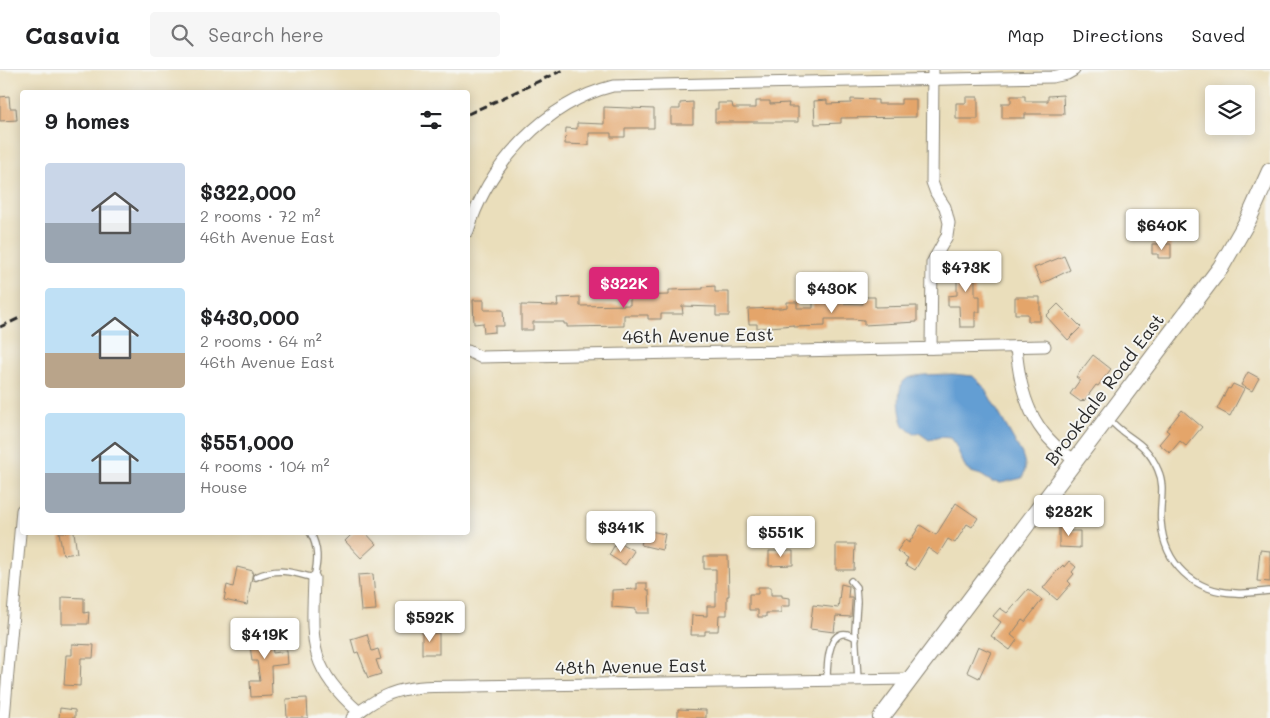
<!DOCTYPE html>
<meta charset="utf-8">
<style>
:root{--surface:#fff;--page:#f6f6f6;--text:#202124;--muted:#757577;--line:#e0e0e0;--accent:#db2777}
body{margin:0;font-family:Mali,sans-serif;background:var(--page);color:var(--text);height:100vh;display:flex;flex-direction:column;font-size:19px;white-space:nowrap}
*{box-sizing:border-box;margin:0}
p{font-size:16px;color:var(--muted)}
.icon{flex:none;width:28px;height:28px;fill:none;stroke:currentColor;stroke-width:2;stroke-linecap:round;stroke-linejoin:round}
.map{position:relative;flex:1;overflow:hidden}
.panel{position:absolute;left:20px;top:20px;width:450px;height:445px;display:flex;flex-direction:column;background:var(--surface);border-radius:5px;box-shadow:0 2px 12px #0003}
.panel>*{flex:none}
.controls{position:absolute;left:1205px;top:15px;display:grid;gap:10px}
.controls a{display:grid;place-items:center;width:50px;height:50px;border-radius:5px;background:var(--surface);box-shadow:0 2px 12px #0003;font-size:25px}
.price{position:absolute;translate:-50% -42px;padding:0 11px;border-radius:5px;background:#fff;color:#222;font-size:16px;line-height:32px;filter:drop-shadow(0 1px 2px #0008)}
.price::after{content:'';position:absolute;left:50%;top:30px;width:15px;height:11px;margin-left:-8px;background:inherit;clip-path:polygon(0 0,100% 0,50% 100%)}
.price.current{background:var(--accent);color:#fff}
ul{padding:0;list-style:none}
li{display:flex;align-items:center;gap:15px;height:125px;padding:0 25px}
li span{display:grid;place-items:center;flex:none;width:140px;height:100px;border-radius:5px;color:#555}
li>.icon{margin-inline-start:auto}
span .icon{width:60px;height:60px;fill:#fffc;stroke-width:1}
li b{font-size:21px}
h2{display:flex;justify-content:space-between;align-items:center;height:60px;padding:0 25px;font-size:21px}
header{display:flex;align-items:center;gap:30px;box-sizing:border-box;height:70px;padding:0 25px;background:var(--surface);border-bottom:1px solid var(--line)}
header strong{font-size:24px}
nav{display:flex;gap:28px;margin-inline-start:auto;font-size:18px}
.search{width:350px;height:45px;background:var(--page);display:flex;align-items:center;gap:12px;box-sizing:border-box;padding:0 18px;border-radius:5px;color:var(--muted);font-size:19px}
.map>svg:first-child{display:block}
</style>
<header>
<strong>Casavia</strong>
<div class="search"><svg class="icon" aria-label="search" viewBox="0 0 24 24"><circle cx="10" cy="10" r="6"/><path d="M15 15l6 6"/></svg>Search here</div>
<nav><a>Map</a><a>Directions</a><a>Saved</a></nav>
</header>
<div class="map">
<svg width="1270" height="648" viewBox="0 0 1270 648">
<rect width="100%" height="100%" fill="#f6f6f2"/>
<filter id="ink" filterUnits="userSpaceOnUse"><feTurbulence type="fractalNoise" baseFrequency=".02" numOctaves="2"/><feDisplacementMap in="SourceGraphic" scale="10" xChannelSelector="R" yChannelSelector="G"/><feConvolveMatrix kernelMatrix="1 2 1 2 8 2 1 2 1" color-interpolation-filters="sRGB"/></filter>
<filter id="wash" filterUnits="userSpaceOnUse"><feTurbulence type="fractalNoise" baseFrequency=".0096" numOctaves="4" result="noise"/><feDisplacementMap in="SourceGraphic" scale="20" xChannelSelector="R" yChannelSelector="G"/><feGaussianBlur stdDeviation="1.12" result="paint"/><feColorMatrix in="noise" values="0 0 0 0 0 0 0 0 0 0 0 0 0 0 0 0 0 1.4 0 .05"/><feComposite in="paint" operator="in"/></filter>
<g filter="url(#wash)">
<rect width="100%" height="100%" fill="#eadebb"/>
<path fill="#649ed3" stroke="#48647f" d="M952,304L973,306L984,317L1022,384C1025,393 1027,399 1022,408L1001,413L992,412L981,405L971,402L966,399L955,374L950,368L940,367L929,370L919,363H913C909,361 906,358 904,355C899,345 896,317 905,310C914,303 941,305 952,304Z"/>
<g id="blocks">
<g fill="#e4a56b">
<path d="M1063,25L1064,44H1025V48H1002V33H1011V26H1025V31H1048V26Z"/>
<path d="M9,26L10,38H16L17,50L0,51V27Z"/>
<path d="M966,27H978V49H956V33H966Z"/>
<path d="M851,29L878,30V34H901V29H916V47L841,48V53L815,54L814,31L827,30V34L851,33Z"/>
<path d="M756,31H770V34L789,33L788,37H798V52H715V39H718V33H732L733,38H756Z"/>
<path d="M693,32V54H671V39H680V33Z"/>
<path d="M604,37L654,39V58H625V67H611V63H589V75L565,74L566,58L577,59V53L604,54Z"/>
<path d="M1152,174H1171V188H1158V184H1152Z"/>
<path d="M1064,186L1070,200L1041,214L1034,198Z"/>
<path d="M957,188L975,189V226H980V242H975V257H960L959,236H948V226L957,225Z"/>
<path d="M715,216V222H729V246H716V237L682,236L683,244H661V249H648V245H624V256L567,257V254H564V252H533V260H521V235L558,236L557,228L580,227V236L630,235V226L669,225V220L703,219V217Z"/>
<path d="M863,227H875V237L917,236V252L864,255V250L854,249H825V256L794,257V255L757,258V254H749L748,239L781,238L787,237V232H797V238H813V232L863,234Z"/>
<path d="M1015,227H1040V251H1028V244H1015Z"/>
<path d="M473,230H484V240H503L504,256H495V262L484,263L483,253L474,254Z"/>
<path d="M1058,234L1081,257L1068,270L1046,246Z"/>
<path d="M1093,285L1111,299L1098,316L1096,315L1084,331L1083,330L1081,332L1070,324L1080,310L1076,307Z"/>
<path d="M1248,302L1259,308L1252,321L1241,315Z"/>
<path d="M1233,314L1244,319L1230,346L1217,339L1228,318L1230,319Z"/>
<path d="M1182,340L1202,357L1186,376L1180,371L1170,383L1159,374L1169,362L1166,360Z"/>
<path d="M956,433L978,448L972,457L967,454L955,473L948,469L938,485L928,478L915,500L905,494L908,488L897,481L905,470L909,473L920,455L936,465Z"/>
<path d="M1059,455H1071L1070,461H1080V478L1059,477Z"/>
<path d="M645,460L665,464L662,480L641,475Z"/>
<path d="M59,462H74L77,483L63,485Z"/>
<path d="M354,462H365L376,474L361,488L345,471Z"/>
<path d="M617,471L634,481L625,495L609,485Z"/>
<path d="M836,474H855L854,500H836Z"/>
<path d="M1260,480L1270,481V512L1257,511Z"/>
<path d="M769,481H793V495L769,496Z"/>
<path d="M704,486H728L729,526H727V545H719L718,561H705V565H691L692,545L707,546V536H716V499H704Z"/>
<path d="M1069,491L1076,497L1072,502L1074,504L1068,511L1071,514L1057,530L1043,518L1057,501L1063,495L1064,497Z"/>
<path d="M237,497L253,501L247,535L224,530L227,515L233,517Z"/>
<path d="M373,504L376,540L361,541L358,505Z"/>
<path d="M637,513H647V520H649L650,543H636V539L612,537V520L637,519Z"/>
<path d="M841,514L849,516L848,527H852V532L851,547L836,546L834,562L810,559L813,535L838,538Z"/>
<path d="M758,517H771V525H782V527L790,528V536H781V543H766V547H758V540H749V524H758Z"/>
<path d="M1028,519L1042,530L1025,552L1022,550L1011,565L1017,570L1010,580L991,566L1001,552L993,546L1000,538L1007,543Z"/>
<path d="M62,527L84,528V543L89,542L88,554H62Z"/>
<path d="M269,554L273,583L287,581L288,594L271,596L272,626L251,627L250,611H260L257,591H252L250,575H254L251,556Z"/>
<rect x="422" y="563" width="17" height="21"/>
<path d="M367,564L372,581L378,579L381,589L376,590L381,604L368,608L358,582L355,583L351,569Z"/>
<path d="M72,574L94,575L93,588H81L80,616L64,615L66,585H72Z"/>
<path d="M978,576L991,582L979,608L967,602Z"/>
<path d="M307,628L308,648H287L286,629Z"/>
<path d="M60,638L75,640V648H59Z"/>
<path d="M678,639L706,640V648H678Z"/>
</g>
</g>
</g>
<g filter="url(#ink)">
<use href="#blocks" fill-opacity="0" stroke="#8a8473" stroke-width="1"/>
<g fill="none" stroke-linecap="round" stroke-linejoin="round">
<g stroke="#8a8473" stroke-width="8">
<g id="service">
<path d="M1109,349C1128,371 1145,369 1158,400C1166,417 1159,435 1161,452C1164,494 1194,522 1236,523C1247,524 1259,522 1270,521"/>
<path d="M256,507C278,497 292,502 314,508C318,491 319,478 310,462"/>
<path d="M851,511L856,517L857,532L855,560L858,610"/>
<path d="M827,610C827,594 828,550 856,568"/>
</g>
</g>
<g stroke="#8a8473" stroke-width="13">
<g id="minor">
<path d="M468,161C488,95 545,33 613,16L1052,7L1067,4L1074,0"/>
<path d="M1016,277C1020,325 1032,364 1075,390"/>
<path d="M931,278L932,193L947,166L949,153L945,137L936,123L932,112L933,0"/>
<path d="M468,281L480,287L1045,276"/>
<path d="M314,508C312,571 307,597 359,642L352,648"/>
<path d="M359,642C369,635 378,628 389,624C414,614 445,617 471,616L909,609"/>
<path d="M4,648L22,440"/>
</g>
</g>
<g stroke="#8a8473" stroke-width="18">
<path id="secondary" d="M881,648L1221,197L1248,150L1270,101"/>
</g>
<use href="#service" stroke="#fff" stroke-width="5.5"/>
<use href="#minor" stroke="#fff" stroke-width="11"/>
<use href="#secondary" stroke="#fff" stroke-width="16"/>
<g stroke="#2b2b2b" stroke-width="3" stroke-dasharray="8 4" stroke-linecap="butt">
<path d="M468,44L563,0"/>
<path d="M0,257L22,247"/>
</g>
</g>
</g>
<g text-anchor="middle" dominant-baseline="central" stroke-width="4" stroke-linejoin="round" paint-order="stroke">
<g font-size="18" fill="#2b2b2b" stroke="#f6f6f2">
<text transform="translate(698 265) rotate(-1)">46th Avenue East</text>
<text transform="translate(1104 319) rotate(-53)">Brookdale Road East</text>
<text transform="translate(631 596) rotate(-1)">48th Avenue East</text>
</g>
</g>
</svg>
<div class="controls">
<a><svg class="icon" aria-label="layers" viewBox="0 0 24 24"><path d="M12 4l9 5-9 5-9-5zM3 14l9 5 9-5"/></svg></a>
</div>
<b class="price" style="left:1162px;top:181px">$640K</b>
<b class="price" style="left:966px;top:223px">$473K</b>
<b class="price current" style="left:624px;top:239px">$322K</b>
<b class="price" style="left:832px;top:244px">$430K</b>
<b class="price" style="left:1069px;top:467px">$282K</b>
<b class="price" style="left:621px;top:483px">$341K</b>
<b class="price" style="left:781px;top:488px">$551K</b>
<b class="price" style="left:430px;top:573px">$592K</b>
<b class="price" style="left:265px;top:590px">$419K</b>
<section class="panel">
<h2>9 homes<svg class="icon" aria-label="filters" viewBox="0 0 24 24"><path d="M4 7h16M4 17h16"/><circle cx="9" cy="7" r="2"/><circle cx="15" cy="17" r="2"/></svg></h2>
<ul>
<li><span style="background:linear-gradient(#c9d6e8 60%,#9aa5b1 0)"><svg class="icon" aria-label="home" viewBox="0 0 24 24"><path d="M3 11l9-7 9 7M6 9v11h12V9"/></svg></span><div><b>$322,000</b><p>2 rooms · 72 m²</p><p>46th Avenue East</p></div></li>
<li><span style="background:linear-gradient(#bfe0f5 65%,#b9a48a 0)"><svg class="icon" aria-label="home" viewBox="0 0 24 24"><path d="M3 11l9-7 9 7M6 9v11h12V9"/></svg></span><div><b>$430,000</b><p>2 rooms · 64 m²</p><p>46th Avenue East</p></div></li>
<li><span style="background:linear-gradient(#bfe0f5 60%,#9aa5b1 0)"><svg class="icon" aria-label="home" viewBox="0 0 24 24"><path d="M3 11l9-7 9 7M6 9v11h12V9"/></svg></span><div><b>$551,000</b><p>4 rooms · 104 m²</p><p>House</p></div></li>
</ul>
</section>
</div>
